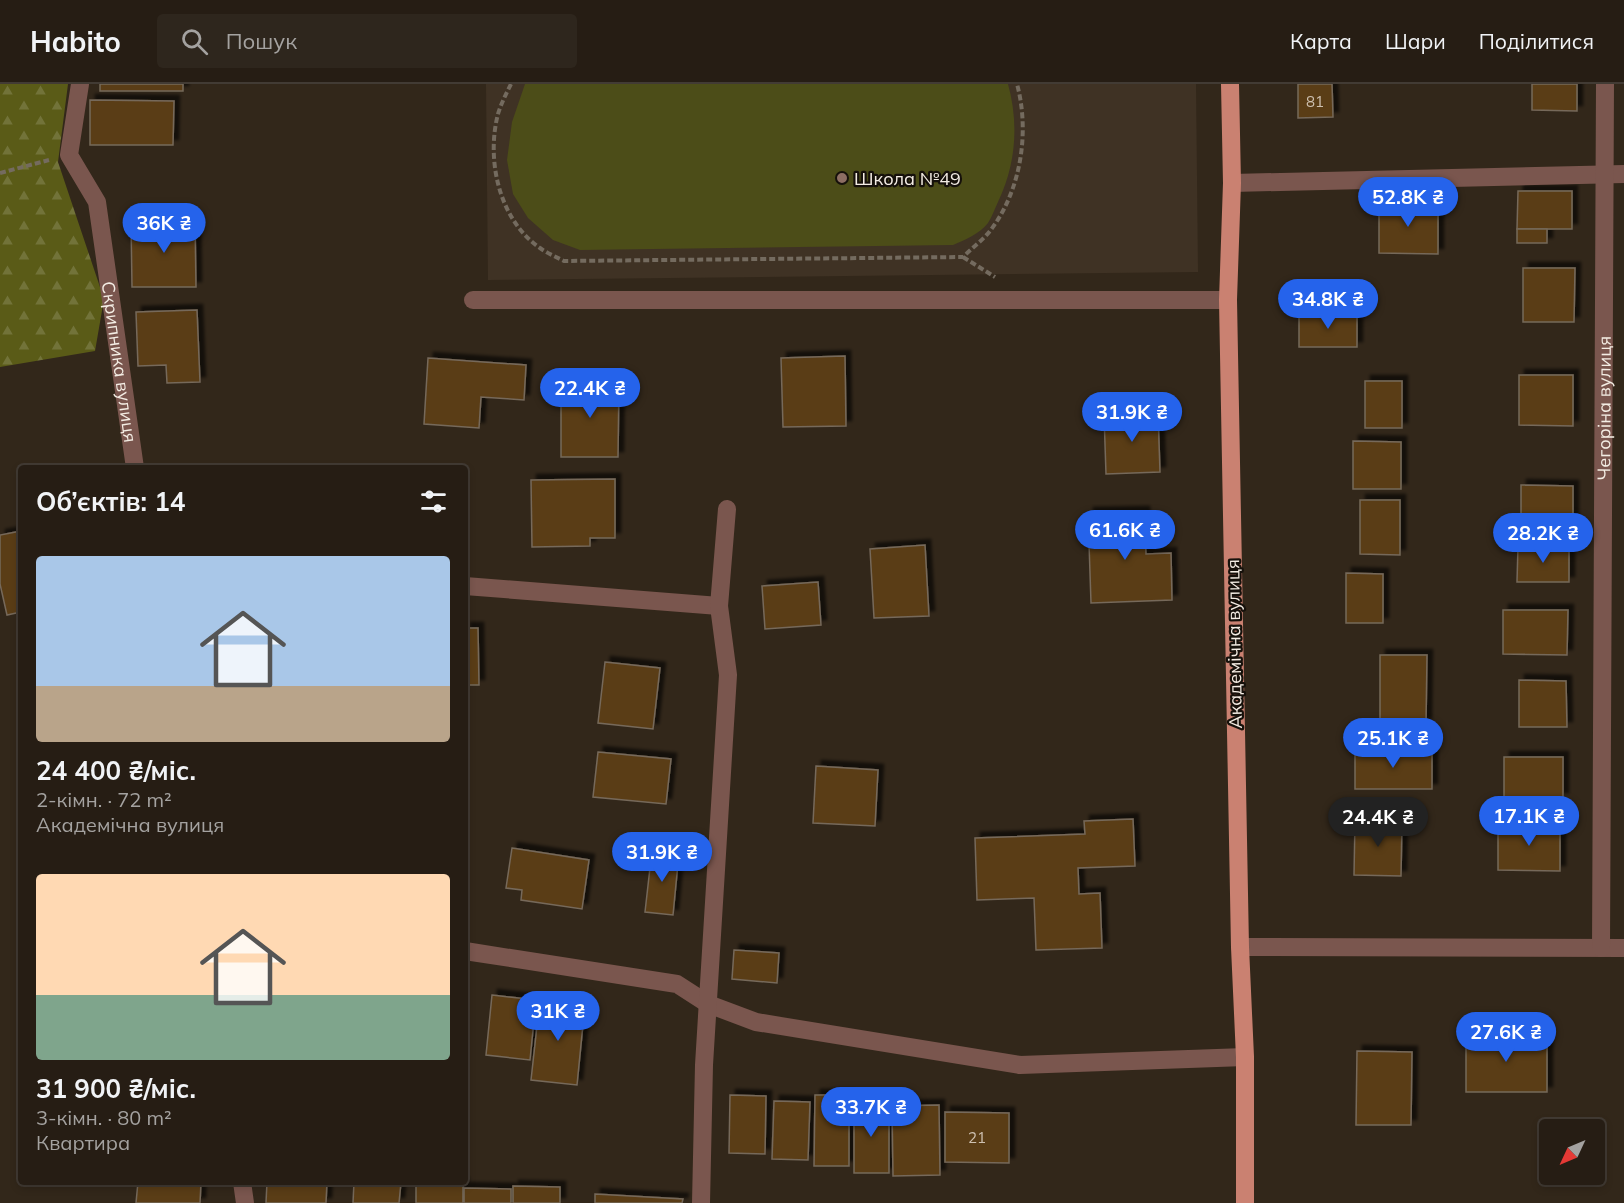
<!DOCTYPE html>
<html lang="uk">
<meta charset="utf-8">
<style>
:root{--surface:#261d14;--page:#2e261d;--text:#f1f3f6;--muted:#a4a2a0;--line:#423b34;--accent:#2563eb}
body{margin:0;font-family:Mulish,sans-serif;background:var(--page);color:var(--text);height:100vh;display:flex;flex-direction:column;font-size:22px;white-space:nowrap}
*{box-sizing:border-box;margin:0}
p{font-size:20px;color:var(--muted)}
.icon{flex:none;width:33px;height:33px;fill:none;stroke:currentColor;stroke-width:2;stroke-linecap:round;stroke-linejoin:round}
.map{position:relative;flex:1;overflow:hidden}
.drawer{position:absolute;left:18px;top:381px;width:450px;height:720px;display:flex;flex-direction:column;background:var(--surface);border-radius:6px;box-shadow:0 3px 9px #0003,0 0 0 2px var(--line)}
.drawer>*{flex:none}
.needle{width:39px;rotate:226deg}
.fabs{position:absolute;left:1539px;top:1035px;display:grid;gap:12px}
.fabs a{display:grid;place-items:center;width:66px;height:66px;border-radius:6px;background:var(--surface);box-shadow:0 3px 9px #0003,0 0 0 2px var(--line);font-size:30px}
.price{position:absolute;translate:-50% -51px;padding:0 14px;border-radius:21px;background:var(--accent);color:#fff;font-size:20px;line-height:39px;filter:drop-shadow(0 2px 3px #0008)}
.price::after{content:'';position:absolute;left:50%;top:36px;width:18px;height:14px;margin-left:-9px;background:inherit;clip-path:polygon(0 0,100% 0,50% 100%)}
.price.active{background:#222;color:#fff}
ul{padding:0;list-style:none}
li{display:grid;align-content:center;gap:12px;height:318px;padding:0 18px}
li span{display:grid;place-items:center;height:186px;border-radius:6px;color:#555}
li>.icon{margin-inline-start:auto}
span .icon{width:108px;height:108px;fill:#fffc;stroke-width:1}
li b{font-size:26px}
h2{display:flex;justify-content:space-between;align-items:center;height:72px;padding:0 18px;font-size:26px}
header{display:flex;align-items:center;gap:36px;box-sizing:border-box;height:84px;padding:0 30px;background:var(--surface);border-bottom:2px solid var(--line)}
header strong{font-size:28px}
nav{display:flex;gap:33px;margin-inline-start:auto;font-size:21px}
.search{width:420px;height:54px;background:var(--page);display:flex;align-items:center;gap:15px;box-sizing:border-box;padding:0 21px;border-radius:6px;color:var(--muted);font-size:22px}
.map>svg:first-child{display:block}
</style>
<header>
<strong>Habito</strong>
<div class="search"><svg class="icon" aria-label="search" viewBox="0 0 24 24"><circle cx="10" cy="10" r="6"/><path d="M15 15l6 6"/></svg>Пошук</div>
<nav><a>Карта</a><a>Шари</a><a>Поділитися</a></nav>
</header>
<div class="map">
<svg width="1624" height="1119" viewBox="0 0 1624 1119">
<defs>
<pattern id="forest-firs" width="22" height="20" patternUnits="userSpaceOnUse" patternTransform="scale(1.5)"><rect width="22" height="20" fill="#5a5b17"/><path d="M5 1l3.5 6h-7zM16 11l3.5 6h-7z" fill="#727339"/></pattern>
<filter id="shadow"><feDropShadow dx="5.5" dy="-5.5" stdDeviation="1.5" flood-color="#0009"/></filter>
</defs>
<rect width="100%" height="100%" fill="#32271a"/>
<path fill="#3f3224" d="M486,0H1196L1198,188L488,196Z"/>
<path fill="url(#forest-firs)" d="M0,0H68L58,78L104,215L95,267L0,283Z"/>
<path fill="#4c4d18" d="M525,0H1008C1019,40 1016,80 998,118C995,124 992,133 988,139C979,150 965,156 953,161L580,166L553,156L528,134L513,110L507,76L512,38Z"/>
<g fill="#5a3d17" stroke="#76695a" stroke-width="1.5" filter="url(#shadow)">
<rect x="100" y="0" width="83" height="7"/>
<path d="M1298,0H1332L1333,33L1298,34Z"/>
<path d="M1532,0H1577V27L1532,26Z"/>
<path d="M90,16L174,17L173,61H90Z"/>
<path d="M1518,107H1572V145H1517Z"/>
<path d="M1379,117L1438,118V170L1379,169Z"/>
<path d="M195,137L196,203H132L131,138Z"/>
<rect x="1517" y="145" width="30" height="14"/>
<path d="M1523,184H1575L1574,238H1523Z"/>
<path d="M197,226L200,298L167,299L166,281L138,282L136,228Z"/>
<rect x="1299" y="228" width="58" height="35"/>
<path d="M845,272L846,342L783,343L781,274Z"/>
<path d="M428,274L526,281L524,316L481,313L479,344L424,340Z"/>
<path d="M1519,291H1573V342L1519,341Z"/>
<path d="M561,297H619L618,373H561Z"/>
<rect x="1365" y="297" width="37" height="47"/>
<path d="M1158,328L1160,388L1106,390L1104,330Z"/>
<path d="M1353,357L1401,358V405H1353Z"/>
<path d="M615,395V454H590V462L532,463L531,396Z"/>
<path d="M1521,401L1573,402V438H1521Z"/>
<path d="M1360,416H1400V471L1360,470Z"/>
<path d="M1144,428L1146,470L1171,469L1172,516L1091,519L1088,429Z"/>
<path d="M21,447V528L7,531L0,500V451Z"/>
<path d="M925,461L929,532L874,534L870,465Z"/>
<path d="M1518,462H1569V498H1517Z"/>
<path d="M1346,489L1383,490V539H1346Z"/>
<path d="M818,498L821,541L765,545L762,502Z"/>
<path d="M1503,526H1568L1567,571L1503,570Z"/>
<path d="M465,544H478L479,601H465Z"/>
<path d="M1380,571H1427L1426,640L1380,639Z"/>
<path d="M605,578L660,584L653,645L598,639Z"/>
<path d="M1519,596L1566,597L1567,643H1519Z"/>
<rect x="1355" y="666" width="77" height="39"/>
<path d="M598,668L671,675L666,720L593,713Z"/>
<rect x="1504" y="673" width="59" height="41"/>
<path d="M816,682L878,686L875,742L813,739Z"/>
<path d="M1133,735L1135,782L1078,784L1079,810L1100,809L1102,864L1036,866L1034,814L977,816L975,754L1085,750L1084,737Z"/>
<path d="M1355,737H1402L1401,792L1354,791Z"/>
<path d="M1498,740L1560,741V787L1498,786Z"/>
<path d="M512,764L589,776L582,825L521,816L522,806L506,804Z"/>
<path d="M652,766L679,769L673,831L645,828Z"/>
<path d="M734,866L779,869L777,899L732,895Z"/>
<path d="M492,911L536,916L530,976L486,971Z"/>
<path d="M540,915L585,920L577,1001L531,996Z"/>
<path d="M1466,949L1547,950V1008H1466Z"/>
<path d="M1357,967L1412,968L1411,1041H1356Z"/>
<path d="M730,1011L766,1012L765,1070L729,1069Z"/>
<path d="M815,1011H849V1082H814Z"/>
<path d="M774,1017L810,1018L808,1076L772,1075Z"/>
<path d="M854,1018L889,1019V1089H854Z"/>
<path d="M939,1021L940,1091L893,1092L892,1022Z"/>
<path d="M945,1028L1009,1029V1079L945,1078Z"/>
<path d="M138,1098H201L200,1119H136Z"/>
<path d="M267,1098H327L326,1119H266Z"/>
<path d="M354,1098H401L399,1119H353Z"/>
<path d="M416,1098L463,1099V1119H416Z"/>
<path d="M513,1102L560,1103V1119H513Z"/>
<path d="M464,1104L511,1105V1119H464Z"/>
<path d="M595,1110L683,1115L682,1119H595Z"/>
</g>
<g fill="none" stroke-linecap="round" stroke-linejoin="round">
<g stroke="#746b5f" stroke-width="4" stroke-dasharray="6 3" stroke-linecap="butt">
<path d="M511,0C506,10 501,20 498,30C486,76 499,136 540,164C547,169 556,173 564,177L963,173C972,164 983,156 990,147C1021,107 1030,48 1017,0"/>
<path d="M0,89L49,76"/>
<path d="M963,173L995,193"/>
</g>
<g stroke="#7a564e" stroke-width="18">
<path id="s1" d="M80,0L69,71L97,118L135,384"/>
<path d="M1232,99L1624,90"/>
<path d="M473,216H1228"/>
<path d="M465,502L719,522"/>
<path d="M1240,863L1624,864"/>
<path id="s2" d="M1601,864L1605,0"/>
<path d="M465,867L677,900L708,920L756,938L1020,981L1245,973"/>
<path d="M242,1098L245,1119"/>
<path d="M701,1119L704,981L728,591L719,522L727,425"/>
</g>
<path stroke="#ca8171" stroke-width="18" d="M1230,0L1232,99L1228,216L1240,863L1245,973V1119"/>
</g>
<circle fill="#8d6e63" stroke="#16110b" stroke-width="2" cx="842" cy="94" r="6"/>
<g text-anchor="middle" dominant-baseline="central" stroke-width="4.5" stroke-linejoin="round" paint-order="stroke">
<g font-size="15" fill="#cec1b1">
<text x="1315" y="17">81</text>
<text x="977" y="1053">21</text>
</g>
<g font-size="18" fill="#f4ede4" stroke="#16110b" text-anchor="start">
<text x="854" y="94">Школа №49</text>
</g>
<g font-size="18" fill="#f4ede4" stroke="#16110b">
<text stroke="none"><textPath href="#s1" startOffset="288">Скрипника вулиця</textPath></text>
<text stroke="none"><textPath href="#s2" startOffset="540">Чегоріна вулиця</textPath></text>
<text transform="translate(1234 560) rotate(-91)">Академічна вулиця</text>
</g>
</g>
</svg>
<div class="fabs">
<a><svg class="needle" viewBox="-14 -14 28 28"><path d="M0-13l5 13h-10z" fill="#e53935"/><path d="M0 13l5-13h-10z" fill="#a4a2a0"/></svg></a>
</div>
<b class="price" style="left:1408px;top:144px">52.8K ₴</b>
<b class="price" style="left:164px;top:170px">36K ₴</b>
<b class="price" style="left:1328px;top:246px">34.8K ₴</b>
<b class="price" style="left:590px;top:335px">22.4K ₴</b>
<b class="price" style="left:1132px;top:359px">31.9K ₴</b>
<b class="price" style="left:1125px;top:477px">61.6K ₴</b>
<b class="price" style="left:1543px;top:480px">28.2K ₴</b>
<b class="price" style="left:1393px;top:685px">25.1K ₴</b>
<b class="price" style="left:1529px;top:763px">17.1K ₴</b>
<b class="price active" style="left:1378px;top:764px">24.4K ₴</b>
<b class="price" style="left:662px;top:799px">31.9K ₴</b>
<b class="price" style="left:558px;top:958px">31K ₴</b>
<b class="price" style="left:1506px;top:979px">27.6K ₴</b>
<b class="price" style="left:871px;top:1054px">33.7K ₴</b>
<section class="drawer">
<h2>Об’єктів: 14<svg class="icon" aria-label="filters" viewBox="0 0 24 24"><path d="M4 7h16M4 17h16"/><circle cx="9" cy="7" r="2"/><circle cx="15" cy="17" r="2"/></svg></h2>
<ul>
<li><span style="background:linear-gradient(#a9c7e8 70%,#b9a48a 0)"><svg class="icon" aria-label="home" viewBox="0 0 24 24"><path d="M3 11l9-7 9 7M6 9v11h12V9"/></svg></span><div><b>24 400 ₴/міс.</b><p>2-кімн. · 72 m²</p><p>Академічна вулиця</p></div></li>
<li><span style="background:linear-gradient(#ffd9b3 65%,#7fa58c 0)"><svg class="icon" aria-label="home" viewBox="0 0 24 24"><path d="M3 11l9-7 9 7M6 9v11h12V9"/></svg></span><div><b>31 900 ₴/міс.</b><p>3-кімн. · 80 m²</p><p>Квартира</p></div></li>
</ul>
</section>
</div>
